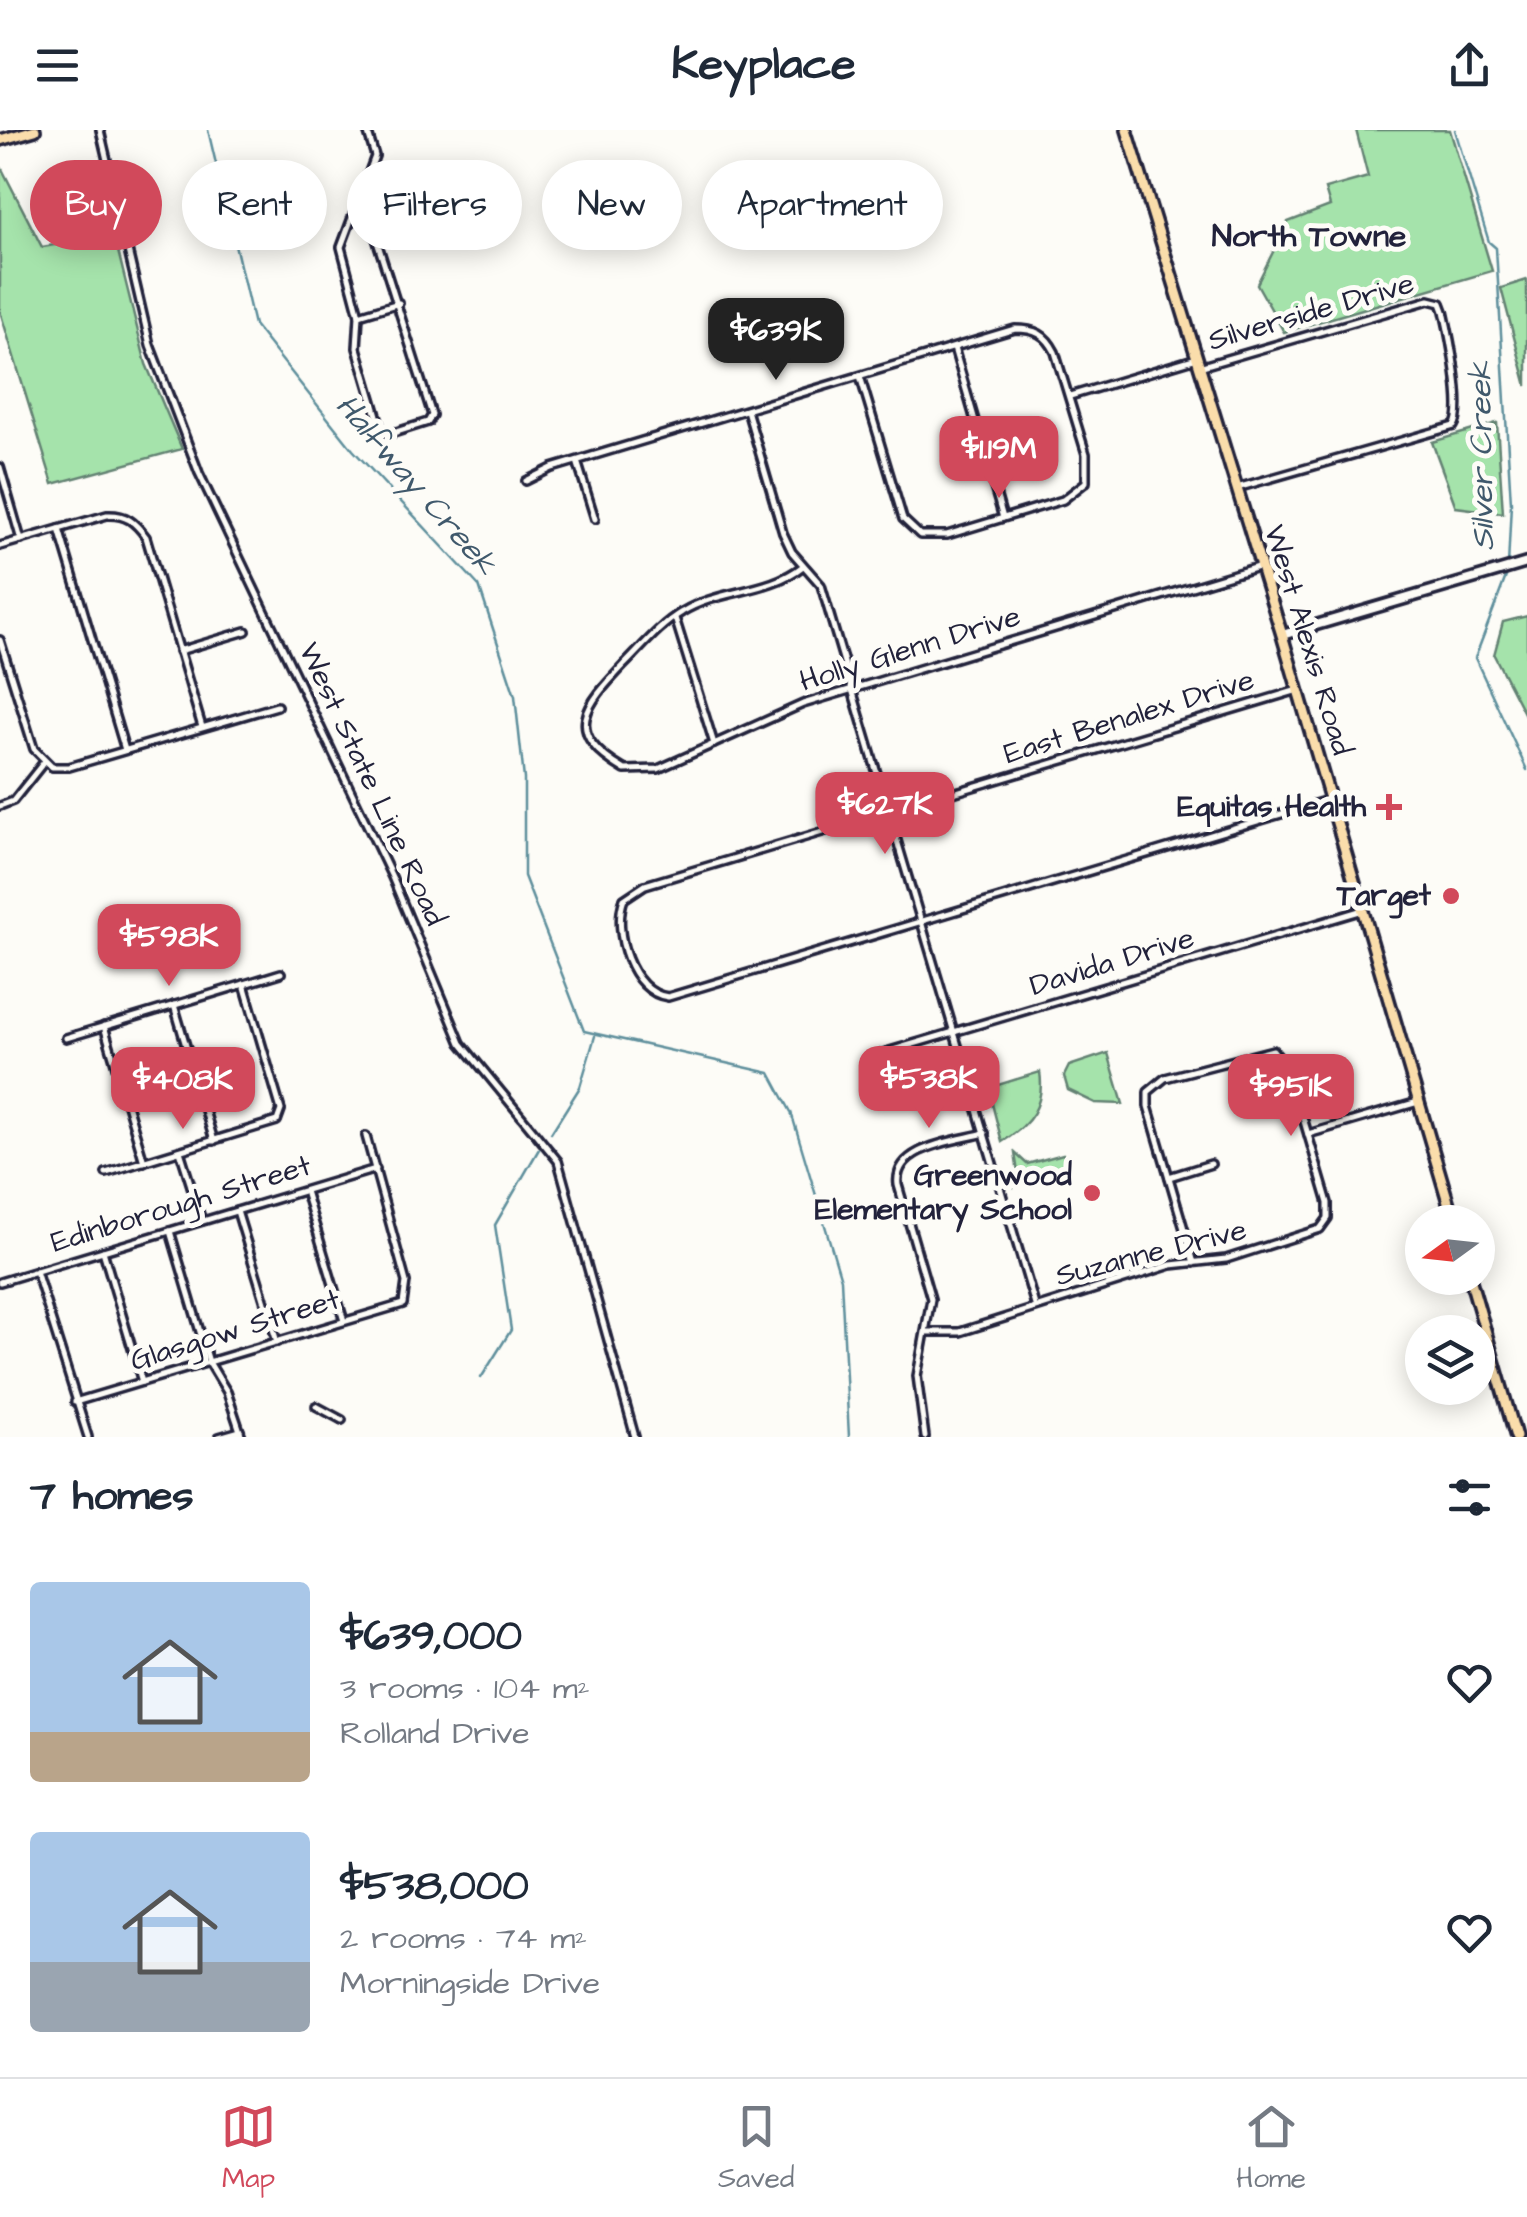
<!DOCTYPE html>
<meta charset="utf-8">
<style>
:root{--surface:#fff;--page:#f6f6f7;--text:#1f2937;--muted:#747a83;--line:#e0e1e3;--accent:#d1495b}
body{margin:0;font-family:"Architects Daughter",sans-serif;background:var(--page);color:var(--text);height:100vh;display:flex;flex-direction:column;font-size:38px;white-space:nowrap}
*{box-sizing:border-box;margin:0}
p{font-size:32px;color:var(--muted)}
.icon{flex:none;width:55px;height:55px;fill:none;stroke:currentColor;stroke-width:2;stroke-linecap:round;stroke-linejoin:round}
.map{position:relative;height:1307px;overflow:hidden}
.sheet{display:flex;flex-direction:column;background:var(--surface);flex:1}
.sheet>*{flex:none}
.guide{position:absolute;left:30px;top:30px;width:1000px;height:90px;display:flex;gap:20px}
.needle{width:65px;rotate:255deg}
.tools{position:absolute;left:1405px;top:1075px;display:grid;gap:20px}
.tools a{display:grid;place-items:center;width:90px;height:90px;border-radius:50%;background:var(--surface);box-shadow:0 5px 25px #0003;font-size:50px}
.price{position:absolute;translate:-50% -85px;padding:0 22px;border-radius:20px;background:var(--accent);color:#fff;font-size:32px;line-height:65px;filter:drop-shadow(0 2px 5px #0008)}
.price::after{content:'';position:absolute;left:50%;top:60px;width:30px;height:22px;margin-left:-15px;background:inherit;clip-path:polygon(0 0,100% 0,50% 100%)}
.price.current{background:#222;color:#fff}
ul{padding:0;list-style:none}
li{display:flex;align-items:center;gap:30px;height:250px;padding:0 30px}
li span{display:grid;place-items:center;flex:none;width:280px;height:200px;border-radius:10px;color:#555}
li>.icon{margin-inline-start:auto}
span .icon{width:120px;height:120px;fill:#fffc;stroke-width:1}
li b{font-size:42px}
h2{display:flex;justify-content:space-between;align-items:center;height:120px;padding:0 30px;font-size:42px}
.chip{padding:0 35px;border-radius:45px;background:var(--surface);box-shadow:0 5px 25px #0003;font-size:35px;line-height:90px}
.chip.current{background:var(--accent);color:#fff}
header{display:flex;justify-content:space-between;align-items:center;height:130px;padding:0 30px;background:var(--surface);font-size:45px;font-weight:700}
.tabs{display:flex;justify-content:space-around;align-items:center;height:140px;border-top:2px solid var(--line);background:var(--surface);font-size:28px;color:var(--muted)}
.tabs a{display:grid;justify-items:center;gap:5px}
.tabs .current{color:var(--accent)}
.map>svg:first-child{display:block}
</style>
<header><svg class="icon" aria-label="menu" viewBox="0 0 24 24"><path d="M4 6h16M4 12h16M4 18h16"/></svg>Keyplace<svg class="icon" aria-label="share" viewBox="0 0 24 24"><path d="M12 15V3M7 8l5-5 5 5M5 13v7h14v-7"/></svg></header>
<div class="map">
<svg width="1527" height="1307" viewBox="0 0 1527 1307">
<rect width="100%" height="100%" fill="#fdfcf7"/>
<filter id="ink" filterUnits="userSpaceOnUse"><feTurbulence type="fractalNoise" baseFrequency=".01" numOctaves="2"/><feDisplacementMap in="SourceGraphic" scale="20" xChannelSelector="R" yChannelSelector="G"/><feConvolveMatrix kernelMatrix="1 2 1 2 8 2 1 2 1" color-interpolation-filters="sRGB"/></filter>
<g filter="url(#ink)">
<g fill="#a5e3ab" stroke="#648273" stroke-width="2.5">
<path d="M1356,0H1450L1492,141L1284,202L1257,154L1288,92L1330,76L1325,59L1368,47Z"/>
<path d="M0,35L42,117L114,105L146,234L182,319L53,354L0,181Z"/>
<path d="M1527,150V256L1501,158Z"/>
<path d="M1497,293L1503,383L1456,377L1432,312Z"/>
<path d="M1527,486V589L1494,525L1503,492Z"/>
<path d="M1108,923L1123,974L1095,973L1068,960L1064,946L1069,936Z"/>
<path d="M1040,942C1045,976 1030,995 1002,1012L988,958Z"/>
<path d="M1015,1023L1027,1034L1063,1024L1072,1040L1014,1057L1010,1047L1018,1043Z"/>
</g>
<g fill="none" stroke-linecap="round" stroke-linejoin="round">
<g stroke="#5e8f9c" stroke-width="2.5">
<path d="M208,0L254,195L353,320L479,456L515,566L524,649V746L584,901L770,943L791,982L841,1149L849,1307"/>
<path d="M1455,0L1489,112L1496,118L1511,373L1508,436"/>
<path d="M1507,444L1475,528L1527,640"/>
<path d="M551,1003L580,957L595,906"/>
<path d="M481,1248L511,1200L495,1095L539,1019"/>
</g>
<g stroke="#22223b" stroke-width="12">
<g id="street">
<path d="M100,0L150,215L199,343L392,747L461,913L558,1031L635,1307"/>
<path d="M361,61L432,285L428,292L390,304L381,299L357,218L359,185L341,117L375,26L367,0"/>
<path d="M359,185L399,173"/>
<path d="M954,218L1003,388"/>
<path d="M1199,237L1429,170L1441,173L1444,181C1449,203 1465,281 1454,296L1237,358"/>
<path d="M1070,266L1197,228"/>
<path d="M747,280L783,403L792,422L821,455L1035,1175"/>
<path d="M577,331L595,389"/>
<path d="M0,337L21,410"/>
<path d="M526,351L552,338L1015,199C1035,199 1046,204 1055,222L1086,324V352L1063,370L947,405H920L903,389L860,246"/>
<path d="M59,399L125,620"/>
<path d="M0,416L107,385C126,384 135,392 146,407L202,597"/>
<path d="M803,436C768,464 719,459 682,482C660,495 643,516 625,534C586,575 560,602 625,640L658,639L803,574L1261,436"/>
<path d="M675,488L714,614"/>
<path d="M0,510L34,619L52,637H69L277,576"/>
<path d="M179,521L246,501"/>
<path d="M1298,560L645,755L624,769C612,801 631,863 668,867L1328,670"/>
<path d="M0,676L13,671L44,632"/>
<path d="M174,875L214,1011"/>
<path d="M104,896L144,1032"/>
<path d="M66,908L281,843"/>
<path d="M873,926L1363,780"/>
<path d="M1308,1004L1418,972"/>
<path d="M180,1021L202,1091"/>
<path d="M106,1043L277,991L281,980L244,854"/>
<path d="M1169,1047L1211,1034"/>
<path d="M305,1061L344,1191"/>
<path d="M237,1081L277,1212"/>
<path d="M170,1101L209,1232L227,1262L242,1307"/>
<path d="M103,1121L142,1252"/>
<path d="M36,1141L88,1307"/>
<path d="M0,1152L376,1039"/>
<path d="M928,1202H960L1171,1135L1226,1129L1320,1099L1328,1088V1073L1289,940L1273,920L1165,948L1148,962V976L1194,1133"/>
<path d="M75,1272L403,1174L406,1152L366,1006"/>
<path d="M316,1276L342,1290"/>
<path d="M219,1307L240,1301"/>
<path d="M925,1307L917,1246L931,1169L898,1055C893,1016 956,1011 985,1003"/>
</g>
</g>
<g stroke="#22223b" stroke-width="15">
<path id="secondary" d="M1282,505L1527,433"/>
</g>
<g stroke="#22223b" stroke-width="16">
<g id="primary">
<path d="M1127,0L1282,505L1454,1092"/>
<path d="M0,10L35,0"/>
<path d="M1470,1148L1516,1307"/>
</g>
</g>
<use href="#street" stroke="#fdfcf7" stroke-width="5"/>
<use href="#secondary" stroke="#fdfcf7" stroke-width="8"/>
<use href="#primary" stroke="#faddab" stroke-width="9"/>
</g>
</g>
<g fill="#d1495b" stroke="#fdfcf7" stroke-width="4">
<path d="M1384 662h10v10h10v10h-10v10h-10v-10h-10v-10h10z"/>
<circle cx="1451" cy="766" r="10"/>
<circle cx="1092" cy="1063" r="10"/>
</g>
<g text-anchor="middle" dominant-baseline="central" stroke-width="10" stroke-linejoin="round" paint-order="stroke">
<g font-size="30" fill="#22223b" stroke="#fdfcf7">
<text transform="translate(1311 182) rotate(-16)">Silverside Drive</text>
<text transform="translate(1308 510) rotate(73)">West Alexis Road</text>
<text transform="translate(910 519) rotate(-17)">Holly Glenn Drive</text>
<text transform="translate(1129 587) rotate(-17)">East Benalex Drive</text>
<text transform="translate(372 654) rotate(65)">West State Line Road</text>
<text transform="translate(1112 832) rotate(-17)">Davida Drive</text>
<text transform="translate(181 1074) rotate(-17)">Edinborough Street</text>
<text transform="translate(1151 1123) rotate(-14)">Suzanne Drive</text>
<text transform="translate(235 1200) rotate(-17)">Glasgow Street</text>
</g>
<g font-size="30" font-weight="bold" fill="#22223b" stroke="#fdfcf7" text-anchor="end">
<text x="1366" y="677">Equitas Health</text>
<text x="1431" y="766">Target</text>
<text x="1072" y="1046">Greenwood<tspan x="1072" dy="34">Elementary School</tspan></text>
</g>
<g font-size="32" font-weight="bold" fill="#22223b" stroke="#fdfcf7">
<text x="1309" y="106">North Towne</text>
</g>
<g font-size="32" font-style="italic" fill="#40596c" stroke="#fdfcf7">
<text transform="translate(1482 326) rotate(-91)">Silver Creek</text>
<text transform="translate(416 355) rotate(49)">Halfway Creek</text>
</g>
</g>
</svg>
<div class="tools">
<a><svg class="needle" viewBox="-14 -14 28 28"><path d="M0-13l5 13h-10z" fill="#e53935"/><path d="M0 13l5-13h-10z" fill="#747a83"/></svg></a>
<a><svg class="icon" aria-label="layers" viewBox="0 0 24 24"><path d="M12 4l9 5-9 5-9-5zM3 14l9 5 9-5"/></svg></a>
</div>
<b class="price current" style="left:776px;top:253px">$639K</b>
<b class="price" style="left:999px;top:371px">$1.19M</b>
<b class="price" style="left:885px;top:727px">$627K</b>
<b class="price" style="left:169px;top:859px">$598K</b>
<b class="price" style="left:929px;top:1001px">$538K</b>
<b class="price" style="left:183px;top:1002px">$408K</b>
<b class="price" style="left:1291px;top:1009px">$951K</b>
<div class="guide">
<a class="chip current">Buy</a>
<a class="chip">Rent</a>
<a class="chip">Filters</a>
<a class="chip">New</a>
<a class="chip">Apartment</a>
</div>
</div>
<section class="sheet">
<h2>7 homes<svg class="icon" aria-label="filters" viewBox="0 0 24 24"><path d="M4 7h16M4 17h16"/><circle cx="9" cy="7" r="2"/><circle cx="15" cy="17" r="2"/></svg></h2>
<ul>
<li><span style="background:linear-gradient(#a9c7e8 75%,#b9a48a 0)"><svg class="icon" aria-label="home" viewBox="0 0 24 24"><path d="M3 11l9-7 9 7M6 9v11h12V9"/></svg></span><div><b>$639,000</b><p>3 rooms · 104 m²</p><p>Rolland Drive</p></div><svg class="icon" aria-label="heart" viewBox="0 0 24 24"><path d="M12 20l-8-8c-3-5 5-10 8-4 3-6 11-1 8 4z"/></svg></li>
<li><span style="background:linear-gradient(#a9c7e8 65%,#9aa5b1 0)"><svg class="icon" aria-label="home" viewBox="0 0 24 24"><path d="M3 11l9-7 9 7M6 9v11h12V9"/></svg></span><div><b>$538,000</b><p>2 rooms · 74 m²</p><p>Morningside Drive</p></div><svg class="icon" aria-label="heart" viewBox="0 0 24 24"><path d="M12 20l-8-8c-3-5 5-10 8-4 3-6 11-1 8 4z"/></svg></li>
</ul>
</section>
<nav class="tabs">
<a class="current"><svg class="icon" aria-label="map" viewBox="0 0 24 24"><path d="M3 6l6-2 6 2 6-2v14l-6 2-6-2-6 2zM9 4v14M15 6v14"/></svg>Map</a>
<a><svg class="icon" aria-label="saved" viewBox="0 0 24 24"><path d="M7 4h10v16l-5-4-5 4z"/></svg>Saved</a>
<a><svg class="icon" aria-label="home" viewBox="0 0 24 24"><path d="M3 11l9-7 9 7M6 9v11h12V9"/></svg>Home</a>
</nav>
